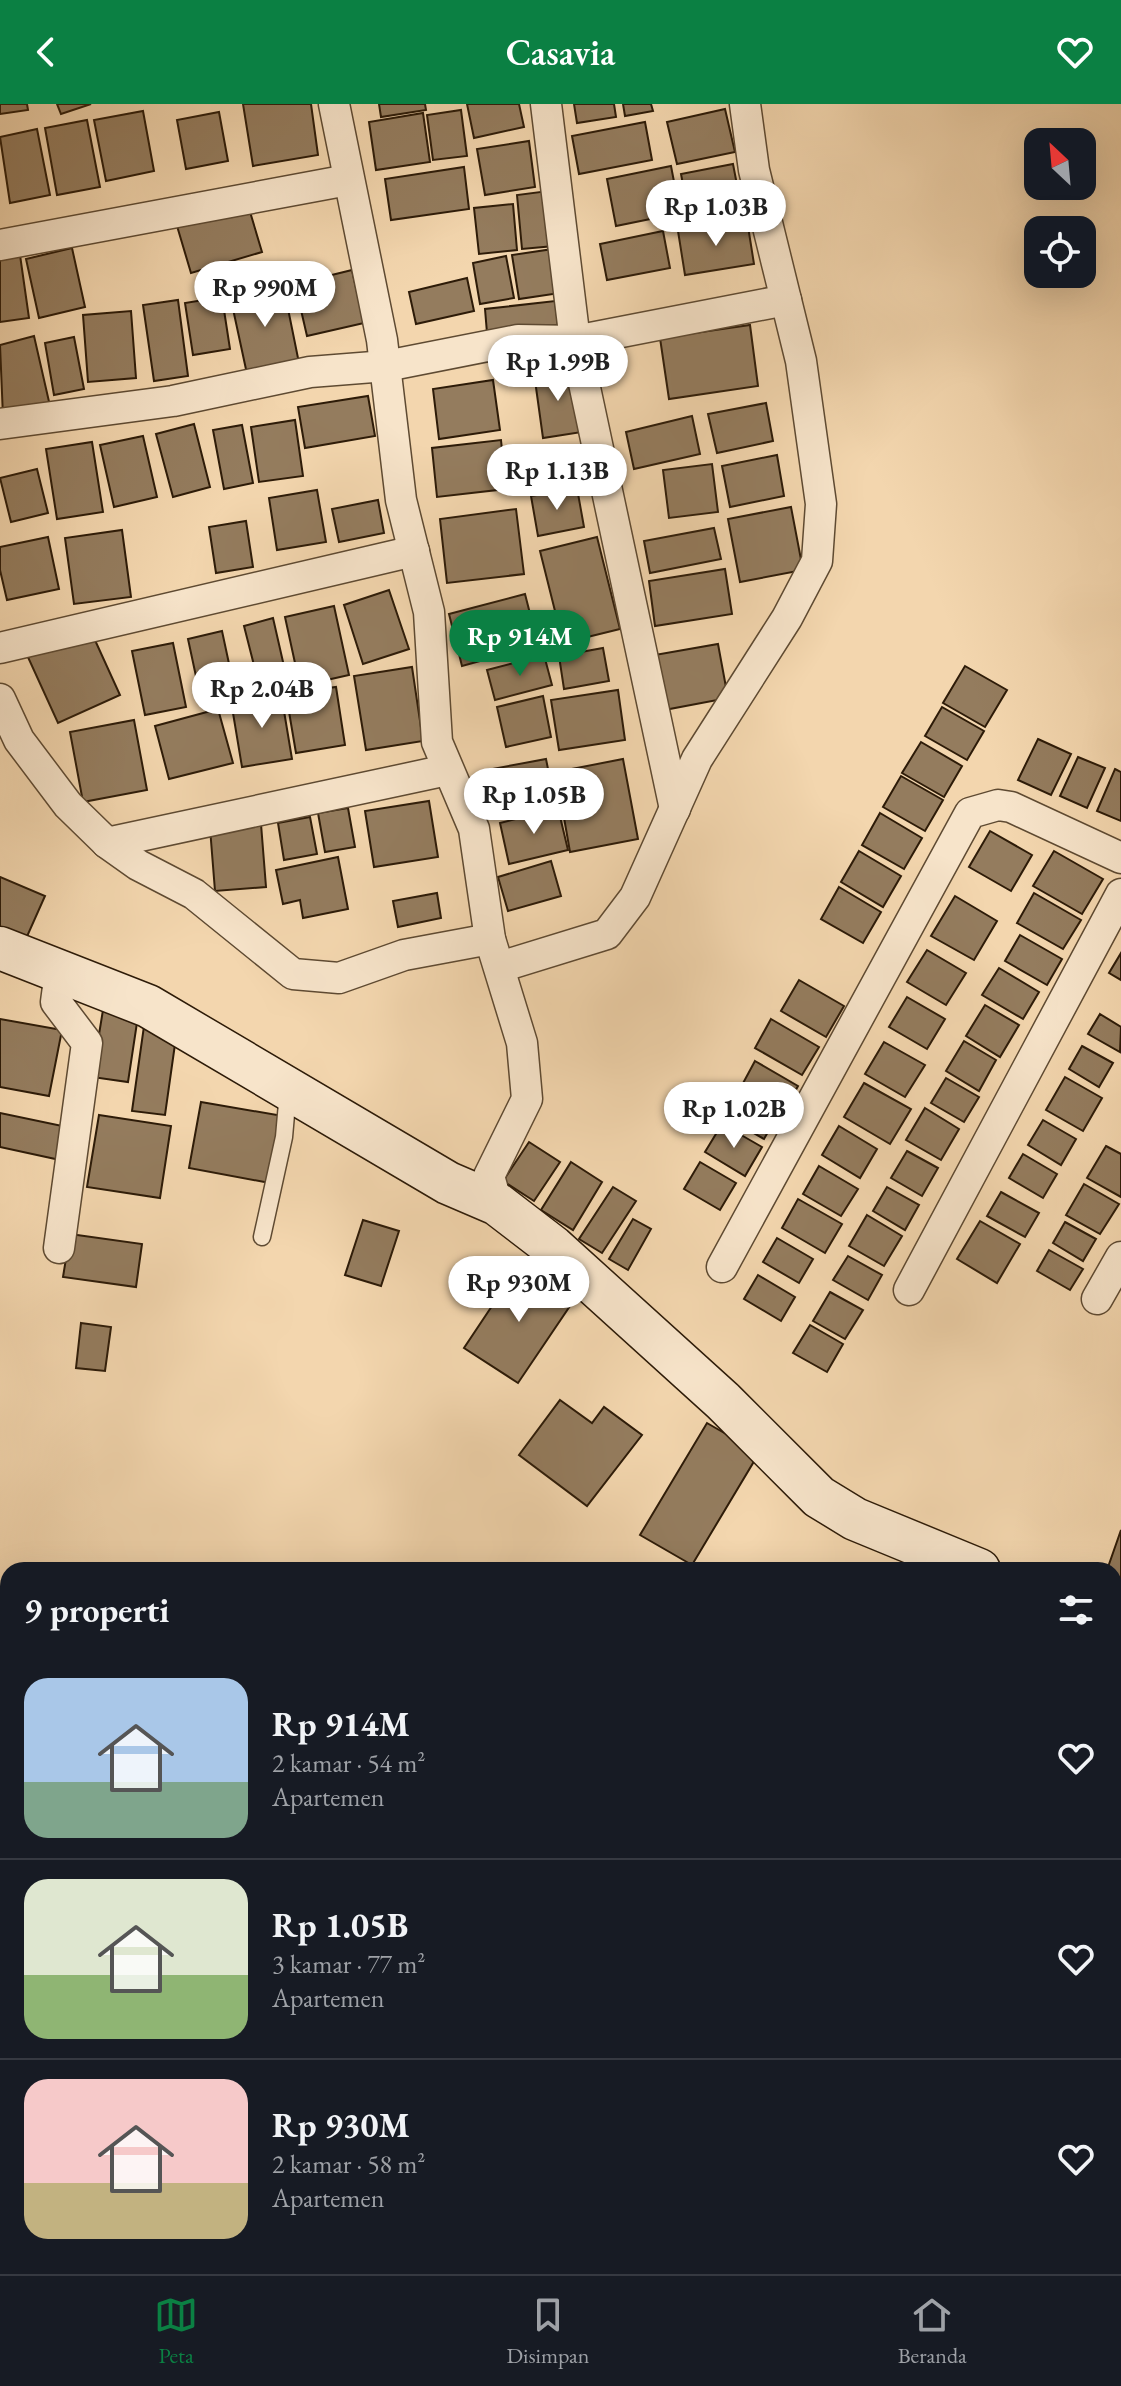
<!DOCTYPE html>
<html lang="id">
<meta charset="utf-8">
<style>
:root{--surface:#171b24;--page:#242831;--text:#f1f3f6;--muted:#9ea1a6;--line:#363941;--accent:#0b8043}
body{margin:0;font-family:"EB Garamond",serif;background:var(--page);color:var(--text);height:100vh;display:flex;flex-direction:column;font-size:30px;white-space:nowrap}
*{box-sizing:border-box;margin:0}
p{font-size:26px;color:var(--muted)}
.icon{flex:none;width:44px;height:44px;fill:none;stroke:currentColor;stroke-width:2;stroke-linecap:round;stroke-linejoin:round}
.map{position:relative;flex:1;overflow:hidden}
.sheet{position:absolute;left:0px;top:1458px;width:1122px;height:712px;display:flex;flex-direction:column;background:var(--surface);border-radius:24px 24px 0 0;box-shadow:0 8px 32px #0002}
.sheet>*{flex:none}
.needle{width:52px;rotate:334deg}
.buttons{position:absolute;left:1024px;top:24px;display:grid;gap:16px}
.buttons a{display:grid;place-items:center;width:72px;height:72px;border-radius:16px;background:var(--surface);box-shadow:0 8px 32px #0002;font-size:40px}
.price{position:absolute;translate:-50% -68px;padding:0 18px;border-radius:28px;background:#fff;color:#222;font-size:26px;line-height:52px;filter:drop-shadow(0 2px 4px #0008)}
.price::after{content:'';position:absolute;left:50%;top:48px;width:24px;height:18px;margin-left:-12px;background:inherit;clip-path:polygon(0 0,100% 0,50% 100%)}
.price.active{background:var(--accent);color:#fff}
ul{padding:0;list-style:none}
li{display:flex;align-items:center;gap:24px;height:200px;padding:0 24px}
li+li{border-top:2px solid var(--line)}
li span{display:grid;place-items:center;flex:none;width:224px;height:160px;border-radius:24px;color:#555}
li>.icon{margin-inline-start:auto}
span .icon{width:96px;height:96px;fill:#fffc;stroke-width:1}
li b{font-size:34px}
h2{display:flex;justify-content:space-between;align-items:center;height:96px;padding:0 24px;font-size:34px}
header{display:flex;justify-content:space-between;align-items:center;height:104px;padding:0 24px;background:var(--accent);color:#fff;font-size:36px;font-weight:600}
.tab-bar{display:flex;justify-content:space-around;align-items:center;height:112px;border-top:2px solid var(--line);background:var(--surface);font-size:22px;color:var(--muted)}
.tab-bar a{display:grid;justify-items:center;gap:4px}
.tab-bar .active{color:var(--accent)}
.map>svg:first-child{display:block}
</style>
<header><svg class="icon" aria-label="back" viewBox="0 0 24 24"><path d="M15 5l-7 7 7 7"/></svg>Casavia<svg class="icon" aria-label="heart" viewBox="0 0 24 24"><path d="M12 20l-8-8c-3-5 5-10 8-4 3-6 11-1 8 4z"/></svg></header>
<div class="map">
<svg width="1121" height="2170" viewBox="0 0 1121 2170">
<rect width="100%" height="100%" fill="#f3d6ae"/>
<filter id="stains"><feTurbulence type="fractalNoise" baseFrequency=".0025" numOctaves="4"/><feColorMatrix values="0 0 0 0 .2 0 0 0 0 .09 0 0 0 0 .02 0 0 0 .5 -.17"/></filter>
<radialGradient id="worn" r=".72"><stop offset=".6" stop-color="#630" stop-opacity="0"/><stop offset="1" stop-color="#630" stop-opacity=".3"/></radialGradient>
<g fill="#947c5e" stroke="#2d1b08" stroke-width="2">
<path d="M0,0H27L28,6L0,10Z"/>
<path d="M57,0H91L61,10Z"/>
<path d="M243,0H311L318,51L253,62Z"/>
<path d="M379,0H425L426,6L381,13Z"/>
<path d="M467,0H519L524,23L474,34Z"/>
<path d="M574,0H614L616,13L577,19Z"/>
<path d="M623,0H651L653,7L625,12Z"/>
<path d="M725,5L735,48L677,60L667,18Z"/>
<path d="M461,6L467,52L433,56L427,11Z"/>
<path d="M143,7L154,67L106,77L94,16Z"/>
<path d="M219,8L228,57L186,65L177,16Z"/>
<path d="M423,9L430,58L376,66L369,18Z"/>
<path d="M87,16L100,83L57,91L45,24Z"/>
<path d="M645,18L652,56L579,70L572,32Z"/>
<path d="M37,25L50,91L10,99L0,33Z"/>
<path d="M529,37L535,83L485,91L477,45Z"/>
<path d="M733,60L742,107L690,117L681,70Z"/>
<path d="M671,62L680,109L616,122L607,75Z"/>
<path d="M464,63L469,105L391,116L385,75Z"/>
<path d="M548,87L554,142L522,145L517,91Z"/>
<path d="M513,100L517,146L479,150L474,104Z"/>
<path d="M248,101L262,148L191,169L177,122Z"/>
<path d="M747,116L754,160L685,171L678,127Z"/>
<path d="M663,127L670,164L607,176L600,140Z"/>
<path d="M72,144L85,203L39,214L26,155Z"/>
<path d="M553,145L560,189L519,195L512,151Z"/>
<path d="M20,151L29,214L0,218V154Z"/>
<path d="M506,152L514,194L480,200L473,159Z"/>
<path d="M352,166L364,219L307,232L295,180Z"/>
<path d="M467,174L474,207L416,220L409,188Z"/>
<path d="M283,180L299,259L247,270L230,191Z"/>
<path d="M222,193L230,245L193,251L185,199Z"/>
<path d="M178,196L188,272L154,277L143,201Z"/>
<path d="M555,197L558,221L487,229L485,205Z"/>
<path d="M131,207L136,274L88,278L83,211Z"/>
<path d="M750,221L758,282L669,295L660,234Z"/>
<path d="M34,232L50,302L3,313L0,241Z"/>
<path d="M74,233L84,285L54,291L45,239Z"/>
<path d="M574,264L582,328L543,334L534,269Z"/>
<path d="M493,276L500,326L439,335L433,285Z"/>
<path d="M368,292L375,332L305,344L298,303Z"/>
<path d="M766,299L773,337L717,349L708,310Z"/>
<path d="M692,312L700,350L634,365L626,328Z"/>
<path d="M295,316L303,372L259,378L251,323Z"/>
<path d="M194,320L210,383L173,393L156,330Z"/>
<path d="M242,321L253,379L224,385L213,326Z"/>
<path d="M143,332L157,393L114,403L100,341Z"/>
<path d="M501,336L506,385L437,393L432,344Z"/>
<path d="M92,338L103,408L57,415L46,345Z"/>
<path d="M777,351L784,392L730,403L722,362Z"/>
<path d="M712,360L718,408L669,414L663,366Z"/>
<path d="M37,365L48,409L11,418L0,374Z"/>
<path d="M577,384L584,423L538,432L531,392Z"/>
<path d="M317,386L326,438L277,446L269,394Z"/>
<path d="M378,396L384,429L339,438L332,405Z"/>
<path d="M791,403L803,466L740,478L728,415Z"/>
<path d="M516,405L524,470L447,479L440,415Z"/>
<path d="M246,417L253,463L216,469L209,423Z"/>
<path d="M714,424L721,455L650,469L644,437Z"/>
<path d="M122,426L131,493L74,500L65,434Z"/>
<path d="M48,433L59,485L7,496L0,466V443Z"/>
<path d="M597,433L620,525L563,539L540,447Z"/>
<path d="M725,465L732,510L655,522L649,477Z"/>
<path d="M389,486L409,545L363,560L344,501Z"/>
<path d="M525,490L538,541L462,562L449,510Z"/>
<path d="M334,502L349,571L300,582L285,513Z"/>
<path d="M273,514L286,571L258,577L244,522Z"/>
<path d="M89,523L120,591L58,619L27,551Z"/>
<path d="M222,527L234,583L200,591L188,535Z"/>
<path d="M173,539L186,603L145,611L132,547Z"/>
<path d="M718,540L728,594L659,607L649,552Z"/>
<path d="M603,544L609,577L564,585L559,552Z"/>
<path d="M544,551L552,581L495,596L487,566Z"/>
<path d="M965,562L1007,586L985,623L943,599Z"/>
<path d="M412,563L423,637L366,646L354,572Z"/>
<path d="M336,583L345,641L296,649L286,590Z"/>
<path d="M618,586L625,636L559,646L551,596Z"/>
<path d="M281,589L292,655L242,663L231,597Z"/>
<path d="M543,592L551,633L506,643L497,603Z"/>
<path d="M942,603L984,627L967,656L925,632Z"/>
<path d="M218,605L233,659L169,675L155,622Z"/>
<path d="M134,616L147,686L83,698L70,628Z"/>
<path d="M1038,635L1071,650L1051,691L1018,676Z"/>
<path d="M921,638L962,662L944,693L902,669Z"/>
<path d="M1078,653L1105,664L1087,704L1060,692Z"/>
<path d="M546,655L555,700L495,711L487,666Z"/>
<path d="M623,655L638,735L570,748L556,668Z"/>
<path d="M1115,665L1121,668V717L1097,707Z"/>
<path d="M901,672L943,696L925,727L883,703Z"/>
<path d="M429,697L438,753L374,763L365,707Z"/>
<path d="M348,704L355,743L325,748L318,709Z"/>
<path d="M558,704L568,746L509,760L500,719Z"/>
<path d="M880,709L922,734L904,765L862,741Z"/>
<path d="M310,713L317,750L284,756L278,719Z"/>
<path d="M261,720L266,783L215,787L210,724Z"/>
<path d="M990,727L1032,751L1011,787L969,763Z"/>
<path d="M859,747L901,772L883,803L841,778Z"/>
<path d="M1054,747L1103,775L1082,810L1033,782Z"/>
<path d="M338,753L348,805L303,814L300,796L283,800L276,766Z"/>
<path d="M551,757L561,792L508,807L498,773Z"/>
<path d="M0,773L45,792L25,837L0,826Z"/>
<path d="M839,783L881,808L863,839L821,815Z"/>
<path d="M437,789L441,814L398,823L393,797Z"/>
<path d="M1034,789L1081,816L1063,845L1017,819Z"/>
<path d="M955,792L997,817L974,856L931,832Z"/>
<path d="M1020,831L1062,855L1047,881L1005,857Z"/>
<path d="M927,846L966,869L946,901L907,878Z"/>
<path d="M1121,849V876L1109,869Z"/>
<path d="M999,864L1039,888L1023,915L982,891Z"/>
<path d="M799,876L844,902L826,933L781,907Z"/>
<path d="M907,893L945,915L927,945L889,923Z"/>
<path d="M985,901L1019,921L1000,953L966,932Z"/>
<path d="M103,906L138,912L128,978L92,973Z"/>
<path d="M1100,910L1121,923L1120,948L1088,930Z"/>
<path d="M0,915L62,926L49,992L0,983Z"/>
<path d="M771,915L819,943L802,971L755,944Z"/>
<path d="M144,922L177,926L165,1011L132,1007Z"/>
<path d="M964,937L996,956L979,987L946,967Z"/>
<path d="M884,938L925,961L905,993L865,970Z"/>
<path d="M1082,942L1113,959L1099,983L1069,965Z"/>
<path d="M755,957L798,982L785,1005L742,981Z"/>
<path d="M1065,973L1102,994L1083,1027L1046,1006Z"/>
<path d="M946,974L979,993L964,1018L931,999Z"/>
<path d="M864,979L911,1005L890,1040L844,1013Z"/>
<path d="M738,992L776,1014L764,1035L726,1013Z"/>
<path d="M201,998L283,1012L270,1079L189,1064Z"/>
<path d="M925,1004L959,1025L941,1056L906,1036Z"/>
<path d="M0,1009L67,1023L60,1056L0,1043Z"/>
<path d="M99,1011L171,1022L160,1094L87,1083Z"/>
<path d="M1043,1016L1076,1035L1061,1061L1028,1041Z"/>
<path d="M722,1020L762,1043L745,1072L705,1048Z"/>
<path d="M839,1022L877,1045L860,1074L822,1051Z"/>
<path d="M529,1038L560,1058L534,1097L503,1077Z"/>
<path d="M1106,1042L1121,1050V1093L1087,1074Z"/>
<path d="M907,1047L938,1064L922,1092L891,1074Z"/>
<path d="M1023,1050L1057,1070L1043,1094L1009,1074Z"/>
<path d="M571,1058L602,1078L573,1126L541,1106Z"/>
<path d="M700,1058L736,1079L720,1106L684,1085Z"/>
<path d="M819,1062L858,1085L841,1112L803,1090Z"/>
<path d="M1084,1080L1119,1100L1100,1130L1066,1111Z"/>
<path d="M613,1083L636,1097L602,1149L579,1135Z"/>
<path d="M887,1083L919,1101L905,1126L873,1107Z"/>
<path d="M1001,1088L1039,1109L1025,1133L987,1112Z"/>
<path d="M798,1095L842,1120L825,1149L782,1124Z"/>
<path d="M867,1111L902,1132L884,1162L849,1142Z"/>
<path d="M633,1115L651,1125L628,1166L609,1155Z"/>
<path d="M363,1116L399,1127L381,1182L345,1171Z"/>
<path d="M980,1117L1020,1140L997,1179L957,1155Z"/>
<path d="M1065,1118L1096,1135L1083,1157L1053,1139Z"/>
<path d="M70,1130L142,1140L136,1183L63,1173Z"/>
<path d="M777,1134L813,1155L799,1179L763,1158Z"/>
<path d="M1049,1146L1083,1165L1070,1186L1037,1167Z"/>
<path d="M848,1152L882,1171L868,1196L833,1176Z"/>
<path d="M520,1160L574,1196L518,1279L464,1244Z"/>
<path d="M758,1171L795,1193L781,1217L744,1195Z"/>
<path d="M830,1188L863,1206L845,1235L813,1217Z"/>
<path d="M81,1219L111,1223L105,1267L76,1264Z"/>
<path d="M810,1221L843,1240L827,1268L793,1249Z"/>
<path d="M560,1296L592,1319L604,1303L642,1331L587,1402L519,1351Z"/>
<path d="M707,1319L759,1349L692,1461L640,1431Z"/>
<path d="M1121,1426V1498L1114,1495V1466H1107Z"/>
<path d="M1121,1891V1985L1114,1983V1911Z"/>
<rect x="54" y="2162" width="41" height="8"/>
<path d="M99,2162H173V2164L99,2165Z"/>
</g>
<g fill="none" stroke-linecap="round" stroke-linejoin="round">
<g stroke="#5e4a32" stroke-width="19">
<path id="lane" d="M262,1133L284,1033L288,988"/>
</g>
<g stroke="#5e4a32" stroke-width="33">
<g id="street">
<path d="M334,0L382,236L401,396L429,508L437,638L474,725L490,835L522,939L527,995L489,1072L497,1100"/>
<path d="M546,0L575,237L675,705"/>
<path d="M0,141L348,76"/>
<path d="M0,320L173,297L310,268L386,262L518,236L575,237L786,196"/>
<path d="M0,544L414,447"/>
<path d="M0,595L19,636L68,701L107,739L138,761L194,790L293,870L339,874L404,851L490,835"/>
<path d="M107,739L447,666"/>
<path d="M500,863L607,830L635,793L697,655L787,514L817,457L821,400L801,257L754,66L745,0"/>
<path d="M59,1144L87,939L56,898L60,868"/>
<path d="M722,1163L970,709L998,701L1011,703L1121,754"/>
<path d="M909,1186L1121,790"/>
<path d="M1097,1195L1121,1153"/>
<path d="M0,2107L8,2106"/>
</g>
</g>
<g stroke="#2d1b08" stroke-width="45">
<g id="secondary">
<path d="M0,844L148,902L448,1079L497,1100L553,1143L723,1297L819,1393L855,1415L979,1466"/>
<path d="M1114,1525L1121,1527"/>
</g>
</g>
<use href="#lane" stroke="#f7e4ca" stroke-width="16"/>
<use href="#street" stroke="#f7e4ca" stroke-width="30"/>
<use href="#secondary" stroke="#f7e4ca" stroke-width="42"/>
</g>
<rect width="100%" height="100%" filter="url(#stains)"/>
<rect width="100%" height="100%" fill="url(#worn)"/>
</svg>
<div class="buttons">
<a><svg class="needle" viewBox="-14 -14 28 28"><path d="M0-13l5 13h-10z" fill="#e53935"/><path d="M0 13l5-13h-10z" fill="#9ea1a6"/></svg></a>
<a><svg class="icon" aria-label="locate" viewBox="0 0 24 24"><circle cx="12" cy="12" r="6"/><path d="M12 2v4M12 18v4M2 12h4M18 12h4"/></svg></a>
</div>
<b class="price" style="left:716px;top:144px">Rp 1.03B</b>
<b class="price" style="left:265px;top:225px">Rp 990M</b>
<b class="price" style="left:558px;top:299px">Rp 1.99B</b>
<b class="price" style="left:557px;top:408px">Rp 1.13B</b>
<b class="price active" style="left:520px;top:574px">Rp 914M</b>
<b class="price" style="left:262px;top:626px">Rp 2.04B</b>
<b class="price" style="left:534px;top:732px">Rp 1.05B</b>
<b class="price" style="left:734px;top:1046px">Rp 1.02B</b>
<b class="price" style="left:519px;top:1220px">Rp 930M</b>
<section class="sheet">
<h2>9 properti<svg class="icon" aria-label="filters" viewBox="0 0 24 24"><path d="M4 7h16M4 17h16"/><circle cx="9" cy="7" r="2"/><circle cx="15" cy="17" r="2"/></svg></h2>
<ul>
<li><span style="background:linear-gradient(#a9c7e8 65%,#7fa58c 0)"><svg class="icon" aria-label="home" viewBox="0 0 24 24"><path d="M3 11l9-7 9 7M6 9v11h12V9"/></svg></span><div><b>Rp 914M</b><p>2 kamar · 54 m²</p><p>Apartemen</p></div><svg class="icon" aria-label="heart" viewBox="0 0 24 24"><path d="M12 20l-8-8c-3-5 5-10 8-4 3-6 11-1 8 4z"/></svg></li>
<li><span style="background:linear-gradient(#dfe7d0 60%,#8fb573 0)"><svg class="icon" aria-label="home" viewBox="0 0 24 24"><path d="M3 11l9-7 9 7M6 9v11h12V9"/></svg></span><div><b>Rp 1.05B</b><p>3 kamar · 77 m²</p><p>Apartemen</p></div><svg class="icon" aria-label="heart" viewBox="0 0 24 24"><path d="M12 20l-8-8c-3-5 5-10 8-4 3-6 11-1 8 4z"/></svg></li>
<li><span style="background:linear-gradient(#f6c9c9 65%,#c2b280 0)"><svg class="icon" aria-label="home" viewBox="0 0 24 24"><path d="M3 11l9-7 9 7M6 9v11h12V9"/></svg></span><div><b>Rp 930M</b><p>2 kamar · 58 m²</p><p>Apartemen</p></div><svg class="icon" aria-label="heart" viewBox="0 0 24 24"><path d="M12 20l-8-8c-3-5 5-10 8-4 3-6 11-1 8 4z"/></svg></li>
</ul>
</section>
</div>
<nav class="tab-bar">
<a class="active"><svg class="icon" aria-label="map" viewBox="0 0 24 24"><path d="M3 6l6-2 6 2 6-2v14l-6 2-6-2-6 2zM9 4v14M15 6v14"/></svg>Peta</a>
<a><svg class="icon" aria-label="saved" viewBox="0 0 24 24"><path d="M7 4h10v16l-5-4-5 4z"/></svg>Disimpan</a>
<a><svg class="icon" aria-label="home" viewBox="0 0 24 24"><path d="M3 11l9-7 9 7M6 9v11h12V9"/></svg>Beranda</a>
</nav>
